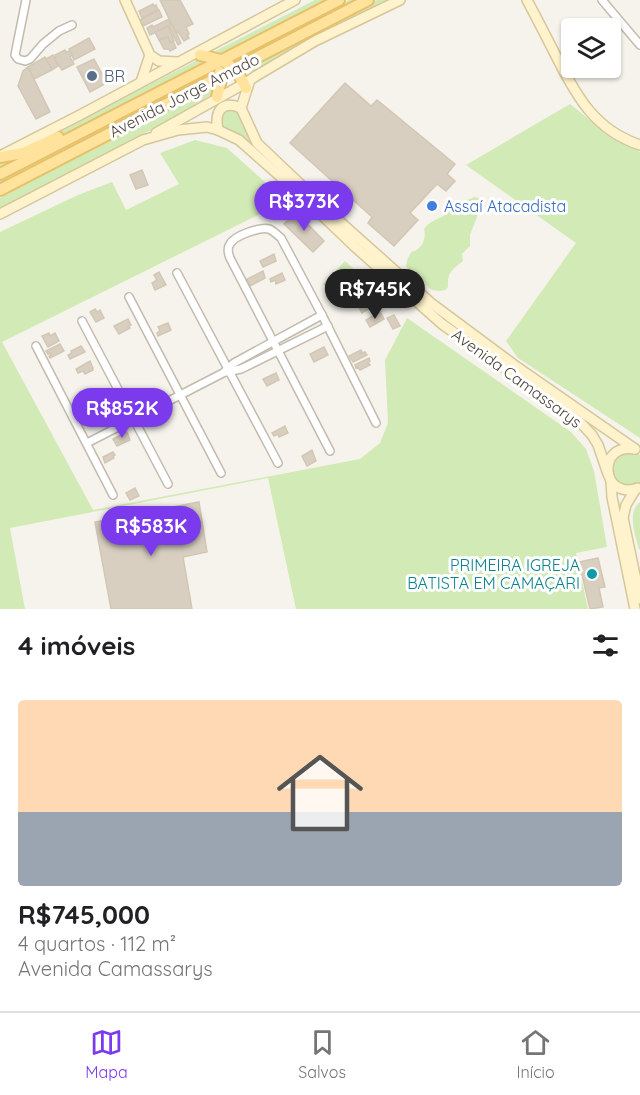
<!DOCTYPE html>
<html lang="pt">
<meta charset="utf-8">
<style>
:root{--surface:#fff;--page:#f6f6f6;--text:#202124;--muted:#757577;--line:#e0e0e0;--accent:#7c3aed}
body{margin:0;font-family:Quicksand,sans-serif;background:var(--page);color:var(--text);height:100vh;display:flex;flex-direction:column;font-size:22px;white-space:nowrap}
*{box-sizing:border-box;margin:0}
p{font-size:20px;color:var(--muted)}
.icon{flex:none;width:33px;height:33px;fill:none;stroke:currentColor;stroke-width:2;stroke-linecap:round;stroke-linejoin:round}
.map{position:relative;height:609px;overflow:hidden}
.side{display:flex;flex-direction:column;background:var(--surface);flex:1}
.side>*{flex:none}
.controls{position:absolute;left:561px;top:18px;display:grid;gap:12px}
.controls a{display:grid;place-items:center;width:60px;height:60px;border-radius:6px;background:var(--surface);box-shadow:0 2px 4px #0004;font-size:30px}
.price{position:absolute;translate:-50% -51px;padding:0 14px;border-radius:21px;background:var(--accent);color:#fff;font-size:20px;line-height:39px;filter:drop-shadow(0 2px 3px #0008)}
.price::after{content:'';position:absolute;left:50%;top:36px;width:18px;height:14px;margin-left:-9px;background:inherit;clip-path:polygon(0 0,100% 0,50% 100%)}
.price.selected{background:#222;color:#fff}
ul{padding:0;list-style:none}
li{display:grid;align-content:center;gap:12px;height:318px;padding:0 18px}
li+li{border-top:2px solid var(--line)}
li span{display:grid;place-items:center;height:186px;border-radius:6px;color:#555}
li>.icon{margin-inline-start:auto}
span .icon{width:108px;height:108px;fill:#fffc;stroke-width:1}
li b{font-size:26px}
h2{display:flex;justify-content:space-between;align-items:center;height:72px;padding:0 18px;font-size:26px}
.dock{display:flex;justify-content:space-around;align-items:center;height:84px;border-top:2px solid var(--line);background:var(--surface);font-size:16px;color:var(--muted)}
.dock a{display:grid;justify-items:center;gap:3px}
.dock .selected{color:var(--accent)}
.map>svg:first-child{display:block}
</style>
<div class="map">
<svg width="640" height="609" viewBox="0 0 640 609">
<rect width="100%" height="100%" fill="#f6f3ec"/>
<g fill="#d2eab5">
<path d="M315 0H332L0 171V161Z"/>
<path d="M349 0H362L247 58 245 54Z"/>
<path d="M377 0H390L362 12 252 73 248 66Z"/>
<path d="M214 69 218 73 0 184V179Z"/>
<path d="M217 83 216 90 211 95 170 120 0 208V198L54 166Z"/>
<path d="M570 104 611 137 640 152V438L518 358 506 341 576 243 466 165Z"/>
<path d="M227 108 239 112 251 140 248 142 224 128 220 124 222 112Z"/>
<path d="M195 140 227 148 284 199 264 212 2 342 93 510 360 459 380 443 388 423 385 360 407 318 571 432 586 449 594 471 607 547 576 553 588 609H296L268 478 10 528 25 609H0V232L78 195 112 182 126 210 179 184 160 153Z"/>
<path d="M475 197 479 198 481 202 478 214 470 235V246L462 254 463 261C452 270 447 272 448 287L445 290C431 293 428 288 421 277 414 276 409 271 406 266 407 262 407 259 409 256 414 248 411 254 418 249 424 244 426 237 424 229 432 219 436 221 445 215 449 212 452 207 456 204 459 203 472 198 475 197Z"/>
<path d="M345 261 358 273 337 296 323 284Z"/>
<path d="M637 453 640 455V484L627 488 612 480 611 463 618 454Z"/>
<path d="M640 502V549L639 550C636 536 626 513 640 502Z"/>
</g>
<g fill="#d8cfc1" stroke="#d3c7b4" stroke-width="1.5">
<path d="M160 0H180L193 24 186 27 189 34 187 35 189 38 184 41 178 32 176 33Z"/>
<path d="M153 4 154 6 156 5 158 10 142 18 139 11Z"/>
<path d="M159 10 162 17 143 26 140 20Z"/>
<path d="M169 19 171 25 150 35 147 28 152 25 153 27Z"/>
<path d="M172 24 181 43 178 45 169 26Z"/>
<path d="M168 26 174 41 170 43 168 37 159 40 155 32Z"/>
<path d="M168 37 170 43 173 41 176 48 170 51 169 49H164L159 40Z"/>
<path d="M89 38 95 49 74 60 69 49Z"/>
<path d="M65 50 66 52 70 51 72 55 70 57 74 64 62 70 54 58 56 57 55 55Z"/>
<path d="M53 55 58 66 52 70 46 59Z"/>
<path d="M45 57 52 70 34 79 28 67Z"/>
<path d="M94 59 107 83 90 92 77 67Z"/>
<path d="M28 67 50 112 36 119 18 86 23 71Z"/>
<path d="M345 83 371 106 377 100 455 164 447 174 455 181 446 191 437 184 410 213 418 220 394 246 368 223 372 217 290 143Z"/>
<path d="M142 170 148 185 136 189 130 175Z"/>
<path d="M296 212 324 241 313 252 284 224Z"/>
<path d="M274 254 276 261 263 267 260 261Z"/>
<path d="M263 271 265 278 250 286 247 279Z"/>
<path d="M159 272 166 285 155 290 152 283 157 280 154 275Z"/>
<path d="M282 273 285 280 276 284 275 280 271 282 270 279Z"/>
<path d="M360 291 370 308 362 313 352 295Z"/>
<path d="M95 309 97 312 100 310 104 318 96 322 90 312Z"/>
<path d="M380 312 384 319 370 327 366 320Z"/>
<path d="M394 315 400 326 393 329 387 318Z"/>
<path d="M128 319 131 325 128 326 130 328 119 334 114 326Z"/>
<path d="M168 323 171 330 158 336 157 333 160 331 158 327Z"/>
<path d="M49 333 50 336 55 333 59 341 48 347 42 336Z"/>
<path d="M60 344 64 351 50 358 49 356 51 355V353L48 354 46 351Z"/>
<path d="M81 346 85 352 70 359 68 355 72 353 71 351Z"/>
<path d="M324 347 328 355 314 362 310 354Z"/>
<path d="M361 350 362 352 359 354 365 352 367 355 353 362 349 356Z"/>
<path d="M369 358 370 361 368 362 370 365 360 370 358 367 356 368 355 365Z"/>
<path d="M90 361 93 368 92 369 93 370 85 374 83 371 78 373 76 369Z"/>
<path d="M276 373 279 380 267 386 263 379Z"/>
<path d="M285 426 288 433 279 437 278 434 274 436 272 433Z"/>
<path d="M127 432 130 440 117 446 113 439Z"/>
<path d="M312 450 316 461 307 466 302 456Z"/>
<path d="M113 452 115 455 113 456 114 458 105 463 103 457Z"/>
<path d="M135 488 139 496 130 500 126 493Z"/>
<path d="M199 502 207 552 183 557 192 609H111L95 522Z"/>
<path d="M598 558 605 587 599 588 603 607 590 609 579 562Z"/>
</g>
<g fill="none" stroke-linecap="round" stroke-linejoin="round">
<g stroke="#c2bbae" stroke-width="10">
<g id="street">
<path d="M26 0 15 55 18 59 25 61 30 59 43 44 59 31 72 25"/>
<path d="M602 0 640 45"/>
<path d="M177 273 278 463"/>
<path d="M129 297 221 473"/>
<path d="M82 321 168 484"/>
<path d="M36 346 113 495"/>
<path d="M226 372 241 369 328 326"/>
<path d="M87 443 223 373 234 363 322 315"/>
<path d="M330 451 230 258C228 253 227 248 230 244 235 235 260 227 269 229 274 231 277 235 281 238L322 315 376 423"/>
</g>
</g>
<g stroke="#d6c79b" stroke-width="12">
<g id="secondary">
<path d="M125 0 150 55 159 61 177 62"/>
<path d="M527 0C537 19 547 38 557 58 577 97 595 130 640 145"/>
<path d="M141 82 150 55"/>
<path d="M241 108 257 143 337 219 431 303 517 367 635 449"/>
<path d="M241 108 250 80 256 76 315 41 400 0"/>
<path d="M218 130C214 111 222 100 241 108"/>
<path d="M156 133 249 81"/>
<path d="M2 155 80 115 295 0"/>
<path d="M0 214 143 140 178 130 207 127 218 130 239 140 299 193 354 246 442 324 579 421 592 435 598 445 608 474"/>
<path d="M635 449C596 442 601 501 638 488"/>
<path d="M611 481 612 497 635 609"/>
<path d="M635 490 626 505 623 518 640 599"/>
</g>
</g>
<g stroke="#e6c16a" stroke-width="14">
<g id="primary">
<path d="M200 55C226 60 234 63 246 88"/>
<path d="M217 97 222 76 220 72"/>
<path d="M0 157 23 153 58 137"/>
<path d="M0 174 339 0"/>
<path d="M0 190 368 0"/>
</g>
</g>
<use href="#street" stroke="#fff" stroke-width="7"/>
<use href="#secondary" stroke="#fff3cd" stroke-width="9"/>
<use href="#primary" stroke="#ffe39c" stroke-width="10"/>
</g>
<circle fill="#5c6f8a" stroke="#fff" stroke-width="2" cx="92" cy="76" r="6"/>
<circle fill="#3f7fe0" stroke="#fff" stroke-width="2" cx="432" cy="206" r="6"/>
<circle fill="#0f9aa8" stroke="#fff" stroke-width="2" cx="592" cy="574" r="6"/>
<g text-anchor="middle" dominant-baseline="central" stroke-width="6" stroke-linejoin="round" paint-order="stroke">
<g font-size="16" fill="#4e5e75" stroke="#fff" text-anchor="start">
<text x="104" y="76">BR</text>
</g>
<g font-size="16" fill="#4b4439" stroke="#fff">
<text transform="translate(184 95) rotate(-27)">Avenida Jorge Amado</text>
<text transform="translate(517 378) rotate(36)">Avenida Camassarys</text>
</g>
<g font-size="16" fill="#366cbe" stroke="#fff" text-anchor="start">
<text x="444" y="206">Assaí Atacadista</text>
</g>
<g font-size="16" fill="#0d838f" stroke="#fff" text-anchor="end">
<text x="580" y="565">PRIMEIRA IGREJA<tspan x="580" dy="18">BATISTA EM CAMAÇARI</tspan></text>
</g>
</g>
</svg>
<div class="controls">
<a><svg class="icon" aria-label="layers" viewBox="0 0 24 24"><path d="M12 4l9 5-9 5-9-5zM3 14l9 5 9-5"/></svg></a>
</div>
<b class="price" style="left:304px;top:232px">R$373K</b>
<b class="price selected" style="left:375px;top:320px">R$745K</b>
<b class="price" style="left:122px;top:439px">R$852K</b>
<b class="price" style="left:151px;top:557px">R$583K</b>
</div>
<section class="side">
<h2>4 imóveis<svg class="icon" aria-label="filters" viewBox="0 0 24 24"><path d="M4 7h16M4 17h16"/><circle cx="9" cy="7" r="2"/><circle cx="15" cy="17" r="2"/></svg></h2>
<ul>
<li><span style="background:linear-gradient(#ffd9b3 60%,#9aa5b1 0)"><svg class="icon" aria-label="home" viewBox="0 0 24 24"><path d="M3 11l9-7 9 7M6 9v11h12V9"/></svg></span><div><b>R$745,000</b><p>4 quartos · 112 m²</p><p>Avenida Camassarys</p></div></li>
</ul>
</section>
<nav class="dock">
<a class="selected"><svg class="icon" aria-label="map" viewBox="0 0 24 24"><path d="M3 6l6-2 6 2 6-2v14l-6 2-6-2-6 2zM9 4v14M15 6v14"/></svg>Mapa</a>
<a><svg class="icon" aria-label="saved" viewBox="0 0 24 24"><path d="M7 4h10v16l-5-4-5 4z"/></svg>Salvos</a>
<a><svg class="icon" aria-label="home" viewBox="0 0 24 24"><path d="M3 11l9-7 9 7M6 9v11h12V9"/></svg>Início</a>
</nav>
